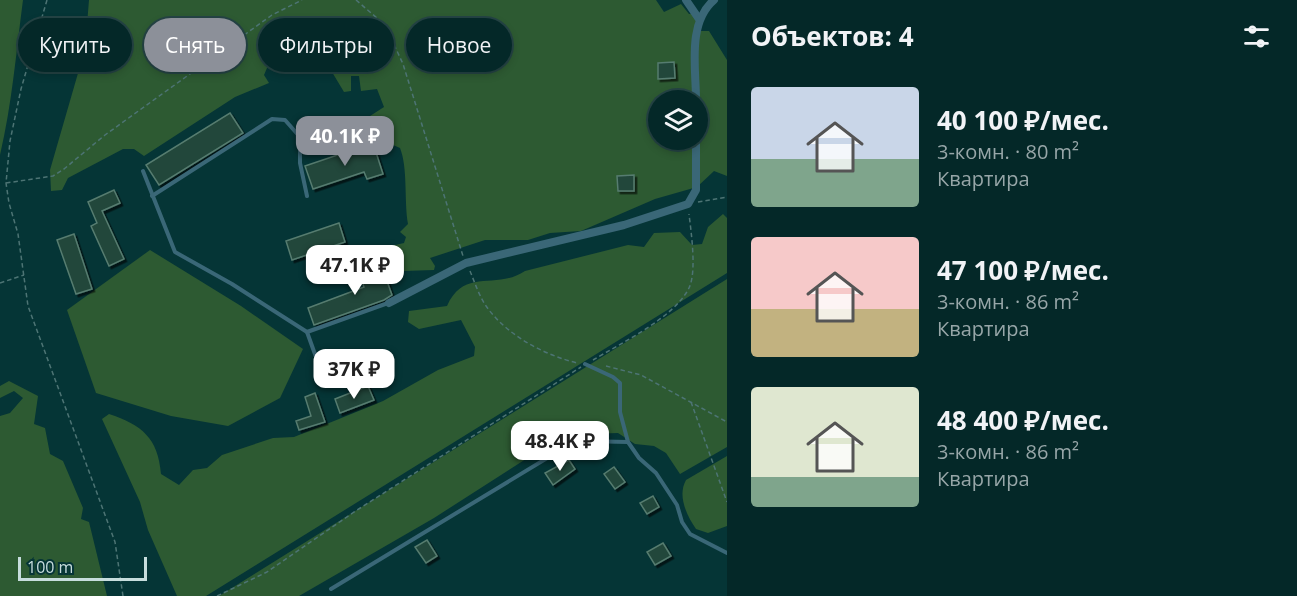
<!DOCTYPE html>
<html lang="ru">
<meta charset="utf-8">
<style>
:root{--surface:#042828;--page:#123434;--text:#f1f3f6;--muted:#97a6a8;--line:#254445;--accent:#8c9099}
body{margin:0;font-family:"Open Sans",sans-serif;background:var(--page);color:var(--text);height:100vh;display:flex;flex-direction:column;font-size:22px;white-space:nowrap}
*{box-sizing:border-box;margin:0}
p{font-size:20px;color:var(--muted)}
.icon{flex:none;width:33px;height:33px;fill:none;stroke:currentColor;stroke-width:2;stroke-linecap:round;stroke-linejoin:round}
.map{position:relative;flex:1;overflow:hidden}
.side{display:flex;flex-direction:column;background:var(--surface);width:570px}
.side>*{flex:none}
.top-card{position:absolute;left:18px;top:18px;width:570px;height:54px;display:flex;gap:12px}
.fabs{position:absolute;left:648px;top:90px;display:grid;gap:12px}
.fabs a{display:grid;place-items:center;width:60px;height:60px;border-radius:50%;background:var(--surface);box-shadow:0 3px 9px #0003,0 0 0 2px var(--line);font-size:30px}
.scale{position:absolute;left:18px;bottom:15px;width:129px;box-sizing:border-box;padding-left:6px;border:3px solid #c7dddd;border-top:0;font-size:16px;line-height:21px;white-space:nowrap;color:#c7dddd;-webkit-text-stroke:4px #053536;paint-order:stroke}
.price{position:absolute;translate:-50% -51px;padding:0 14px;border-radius:12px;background:#fff;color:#222;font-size:20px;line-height:39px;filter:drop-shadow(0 2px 3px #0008)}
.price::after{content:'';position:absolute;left:50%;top:36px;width:18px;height:14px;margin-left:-9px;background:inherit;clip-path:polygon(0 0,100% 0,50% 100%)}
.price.on{background:var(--accent);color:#fff}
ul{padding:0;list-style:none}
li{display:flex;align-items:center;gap:18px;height:150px;padding:0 24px}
li span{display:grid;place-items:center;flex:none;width:168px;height:120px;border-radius:6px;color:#555}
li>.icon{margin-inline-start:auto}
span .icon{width:72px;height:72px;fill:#fffc;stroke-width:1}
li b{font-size:26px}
h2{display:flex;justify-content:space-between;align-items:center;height:72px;padding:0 24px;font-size:26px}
.pill{padding:0 21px;border-radius:27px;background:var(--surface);box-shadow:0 3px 9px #0003,0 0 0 2px var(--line);font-size:21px;line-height:54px}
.pill.on{background:var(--accent);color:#fff}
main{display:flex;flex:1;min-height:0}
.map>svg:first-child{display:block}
</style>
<main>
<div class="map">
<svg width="727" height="596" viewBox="0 0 727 596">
<defs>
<filter id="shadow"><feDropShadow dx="2.5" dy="2.5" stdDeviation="0" flood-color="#0009"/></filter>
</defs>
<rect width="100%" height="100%" fill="#053536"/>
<g fill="#2d5a32" fill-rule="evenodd">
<path d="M0 0H23C16 53 12 104 0 155Z"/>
<path d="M89 0H656L664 12 681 4 689 14 701 13 696 31H709L727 60V176L714 171 697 187 655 199 581 231 550 233 528 240H485L430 258 435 266 434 270 403 271 385 268 378 255 382 248 404 243 406 237 400 232 408 224C404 201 408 168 400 148L370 135 325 148 319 147 314 140 356 125 384 107 377 89 361 91 359 76H351V91L344 92 332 72 356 54 355 45 342 42 328 52 321 53 314 45 307 43 302 47 306 54 303 67 279 64 267 68 264 75 269 83 235 97 144 156 134 149H123L68 178 62 190 51 191 50 170 85 49ZM658 100H698V140H658Z"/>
<path d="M723 214 727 218V273L206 596H177L148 530 140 502 102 419 109 414C142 425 158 438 161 474L179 485 193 470 207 468 222 455 273 438 294 437 334 421 383 401 438 370 474 356 475 347 461 320 419 329 408 322 409 311 447 306C465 267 495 291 525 271L628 245 644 247 654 233 680 232 692 245 702 244 708 227Z"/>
<path d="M150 250 241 306 303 349 280 398 228 426 171 416 96 393 67 310Z"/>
<path d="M727 279V447L680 474 666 453 654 446 635 444 618 433 588 434 549 446 529 457 434 518 299 596H219Z"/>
<path d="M9 381 38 396 34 424 45 428 50 454 63 461 83 508 81 519 89 522 107 596H0V416L10 413 23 398 14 391 0 398V386Z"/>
<path d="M727 456V526L708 533 696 529C687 516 677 496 686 480Z"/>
</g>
<g fill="#21473b" stroke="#567c6f" stroke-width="1.5" filter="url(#shadow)">
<path d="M674 62 675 78 658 79V63Z"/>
<path d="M230 113 243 133 159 185 146 165Z"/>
<path d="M373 143 383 174 367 179 364 172 313 189 305 166Z"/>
<path d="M634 175V191H618L617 176Z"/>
<path d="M114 190 120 203 102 211 124 259 109 266 91 226 97 223 88 202Z"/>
<path d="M339 223 345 242 292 260 286 241Z"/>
<path d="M74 234 92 289 76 294 57 240Z"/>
<path d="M380 262 392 295 384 300 314 325 308 308 364 287 358 270Z"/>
<path d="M368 386 374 400 340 413 335 399Z"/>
<path d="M315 393 325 422 299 430 296 421 311 416 305 397Z"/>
<path d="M569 460 575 469 553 485 545 473Z"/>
<path d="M614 467 625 482 615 489 604 474Z"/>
<path d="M653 496 659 507 647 514 640 503Z"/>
<path d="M427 540 437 556 426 563 415 547Z"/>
<path d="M663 543 671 556 655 565 647 552Z"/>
</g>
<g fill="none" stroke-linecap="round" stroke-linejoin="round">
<g stroke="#4d7474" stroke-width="1.5" stroke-dasharray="4.5 3" stroke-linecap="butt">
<path d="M47 0 21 89 10 141 6 183 9 203 18 234 28 306 115 542 123 596"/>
<path d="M356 0 385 25 403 64 463 256"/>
<path d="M6 183 53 176 64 169 105 135 272 15 302 0"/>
<path d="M698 202 727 197"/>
<path d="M470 271C475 283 480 299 489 310 510 337 545 355 577 363"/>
<path d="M0 283 24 275"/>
<path d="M593 360C621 343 674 318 689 288 697 272 691 231 689 214"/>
<path d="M606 366 641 375 727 422"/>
<path d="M691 402 727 502"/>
<path d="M217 596 267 572 354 512 581 367"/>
</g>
<g stroke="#3a6777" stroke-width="4">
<path d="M143 171 175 252 232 284 307 332 325 382 383 359"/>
<path d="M152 196 272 119 285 120 300 137V163L307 196"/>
<path d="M307 332 388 303"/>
<path d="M585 364 613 377 620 383V412L628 442 639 458 656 473 677 505 682 522 690 534 727 553"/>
<path d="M331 589 567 446 581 441 628 442"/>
</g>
<g stroke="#3a6777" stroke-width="8">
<path d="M686 0 699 19"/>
<path d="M696 100C696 68 687 23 714 0"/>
<path d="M389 303 466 263 624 225 688 204 696 190V140"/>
</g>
</g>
</svg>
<div class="fabs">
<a><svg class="icon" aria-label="layers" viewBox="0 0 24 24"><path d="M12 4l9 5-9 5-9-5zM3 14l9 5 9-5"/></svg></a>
</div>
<div class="scale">100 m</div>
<b class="price on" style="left:345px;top:167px">40.1K ₽</b>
<b class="price" style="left:355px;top:296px">47.1K ₽</b>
<b class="price" style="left:354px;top:400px">37K ₽</b>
<b class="price" style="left:560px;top:472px">48.4K ₽</b>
<div class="top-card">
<a class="pill">Купить</a>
<a class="pill on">Снять</a>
<a class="pill">Фильтры</a>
<a class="pill">Новое</a>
</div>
</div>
<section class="side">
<h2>Объектов: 4<svg class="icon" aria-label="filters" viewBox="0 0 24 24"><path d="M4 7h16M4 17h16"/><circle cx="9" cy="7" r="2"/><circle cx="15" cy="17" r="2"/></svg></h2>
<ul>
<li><span style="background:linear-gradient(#c9d6e8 60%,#7fa58c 0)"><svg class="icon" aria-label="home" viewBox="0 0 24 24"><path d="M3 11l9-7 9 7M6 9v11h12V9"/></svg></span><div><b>40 100 ₽/мес.</b><p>3-комн. · 80 m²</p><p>Квартира</p></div></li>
<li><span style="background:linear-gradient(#f6c9c9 60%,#c2b280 0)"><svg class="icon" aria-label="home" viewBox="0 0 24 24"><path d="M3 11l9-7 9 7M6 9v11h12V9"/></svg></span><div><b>47 100 ₽/мес.</b><p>3-комн. · 86 m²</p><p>Квартира</p></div></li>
<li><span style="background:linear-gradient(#dfe7d0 75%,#7fa58c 0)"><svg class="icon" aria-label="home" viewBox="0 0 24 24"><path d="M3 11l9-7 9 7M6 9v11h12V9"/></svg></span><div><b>48 400 ₽/мес.</b><p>3-комн. · 86 m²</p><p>Квартира</p></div></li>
</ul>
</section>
</main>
